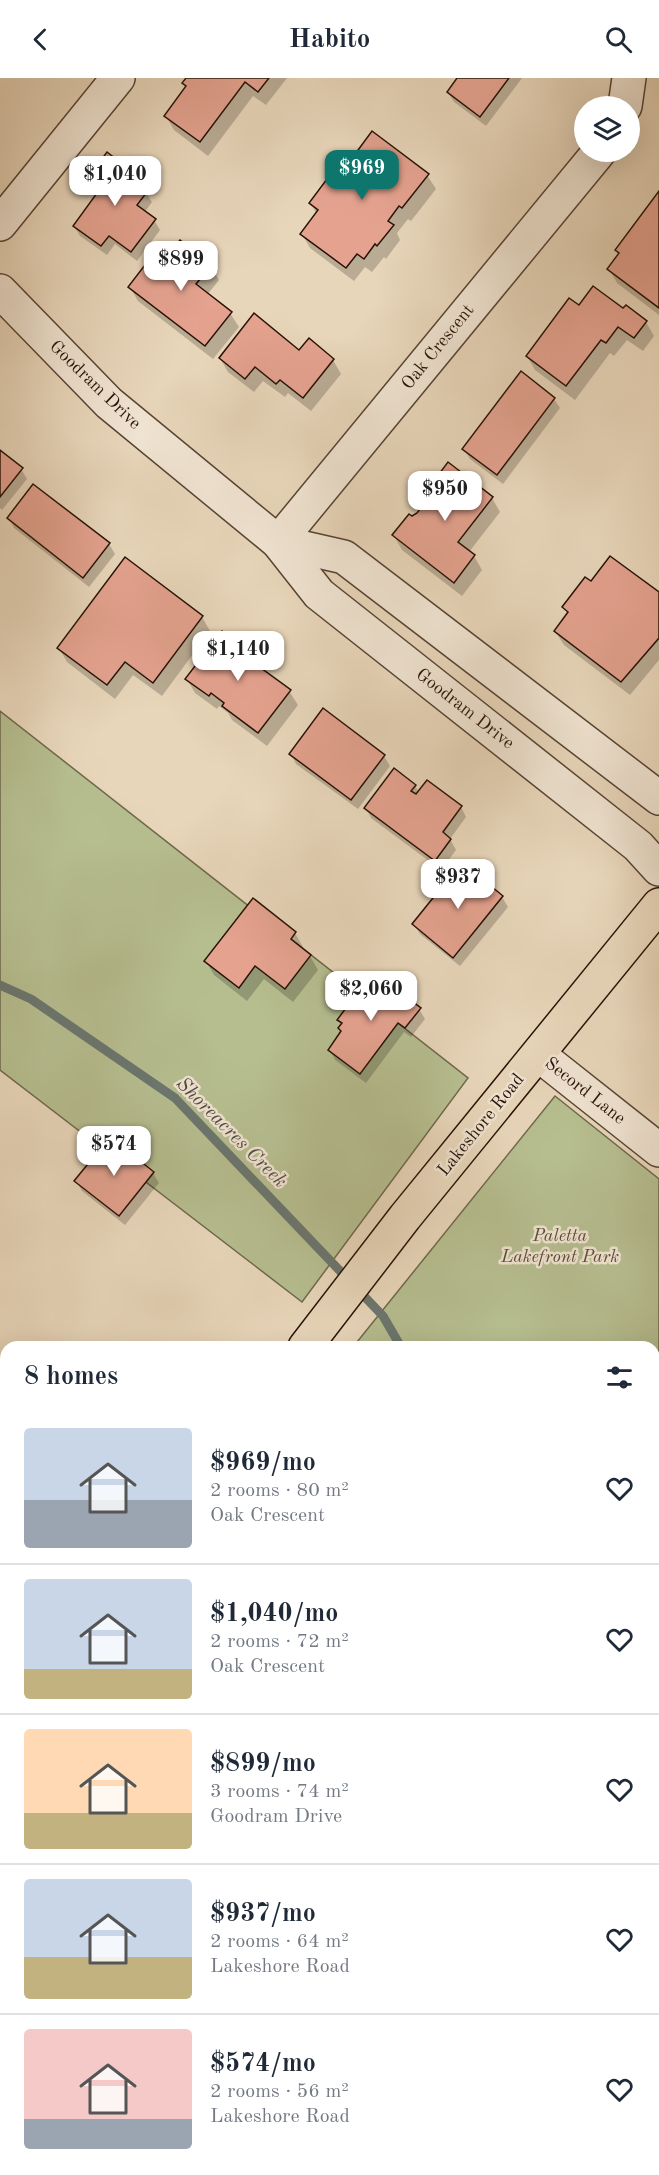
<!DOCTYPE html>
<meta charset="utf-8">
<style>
:root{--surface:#fff;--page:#f2f2f3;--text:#1f2937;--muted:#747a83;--line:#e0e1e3;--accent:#0f766e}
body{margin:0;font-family:"Old Standard TT",serif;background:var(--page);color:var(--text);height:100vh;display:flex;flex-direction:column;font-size:22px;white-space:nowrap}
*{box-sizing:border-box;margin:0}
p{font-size:20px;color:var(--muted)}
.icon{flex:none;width:33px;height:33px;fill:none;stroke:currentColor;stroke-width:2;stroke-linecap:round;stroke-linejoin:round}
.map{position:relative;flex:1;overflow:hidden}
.details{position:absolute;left:0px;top:1263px;width:660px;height:834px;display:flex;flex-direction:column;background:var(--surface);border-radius:18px 18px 0 0;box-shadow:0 6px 24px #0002}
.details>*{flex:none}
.tools{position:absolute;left:574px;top:18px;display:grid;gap:12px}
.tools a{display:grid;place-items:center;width:66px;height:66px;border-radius:50%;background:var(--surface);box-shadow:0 6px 24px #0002;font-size:30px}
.price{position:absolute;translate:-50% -51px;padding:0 14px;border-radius:12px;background:#fff;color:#222;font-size:20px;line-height:39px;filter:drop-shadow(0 2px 3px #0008)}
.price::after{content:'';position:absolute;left:50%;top:36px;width:18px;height:14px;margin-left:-9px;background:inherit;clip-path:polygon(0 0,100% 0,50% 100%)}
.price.selected{background:var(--accent);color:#fff}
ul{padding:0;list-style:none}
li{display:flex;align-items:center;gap:18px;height:150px;padding:0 24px}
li+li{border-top:2px solid var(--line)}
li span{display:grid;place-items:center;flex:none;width:168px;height:120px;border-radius:6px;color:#555}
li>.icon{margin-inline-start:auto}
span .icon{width:72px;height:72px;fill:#fffc;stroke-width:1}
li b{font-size:26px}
h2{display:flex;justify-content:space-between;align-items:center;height:72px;padding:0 24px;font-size:26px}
header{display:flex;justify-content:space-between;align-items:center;height:78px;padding:0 24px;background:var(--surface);font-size:27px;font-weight:700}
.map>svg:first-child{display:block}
</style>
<header><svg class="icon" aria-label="back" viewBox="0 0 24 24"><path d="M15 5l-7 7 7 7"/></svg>Habito<svg class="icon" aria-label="search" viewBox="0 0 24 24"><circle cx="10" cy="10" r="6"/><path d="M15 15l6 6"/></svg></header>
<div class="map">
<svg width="659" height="2097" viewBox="0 0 659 2097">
<rect width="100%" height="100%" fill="#e8d6ba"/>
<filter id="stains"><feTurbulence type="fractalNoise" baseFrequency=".00333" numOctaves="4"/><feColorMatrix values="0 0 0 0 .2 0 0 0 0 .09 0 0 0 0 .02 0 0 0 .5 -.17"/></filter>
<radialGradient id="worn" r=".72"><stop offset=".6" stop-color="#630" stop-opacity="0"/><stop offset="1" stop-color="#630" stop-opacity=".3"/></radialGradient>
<g fill="#b6be90" stroke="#6e684c" stroke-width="1.5">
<path d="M0 633 468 1000 302 1224 0 992Z"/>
<path d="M555 1018 659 1101V2097H0V1709L6 1702V2091H654V1269H353Z"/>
</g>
<g fill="#0003">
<path d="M188 0H287L266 27 253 18 208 78 174 52 166 38 187 10 184 5Z"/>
<path d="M459 0H522L486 48 454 24 448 14Z"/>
<path d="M133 96 139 105 137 107 146 115 152 124 144 135 154 142 160 152 137 183 115 166 107 177 80 158 74 148 99 114 94 111 89 101Z"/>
<path d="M427 97 436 111 411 143 408 141 397 155 400 162 386 181 384 179 372 194 365 189 354 203 310 170 302 156 317 137 311 125 345 98Z"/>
<path d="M659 115V237L617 205 609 191 620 177 617 172Z"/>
<path d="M165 183 211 188 219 202 207 217 230 235 239 249 213 281 138 223 130 209Z"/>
<path d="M579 229 623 232 646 244 654 258 643 273 627 262 614 278 610 275 575 322 535 292 527 278Z"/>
<path d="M220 280 333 282 341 296 311 333 288 315 285 319 263 303 254 314 228 294Z"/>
<path d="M554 321 560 330 503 406 470 381 464 371Z"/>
<path d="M0 374 21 391 27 401 2 432 0 430Z"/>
<path d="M34 408 109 466 115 476 89 509 14 450 9 440Z"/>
<path d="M429 412 492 420 500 434 469 474 474 478 482 492 462 518 402 472 394 458 418 436 432 417Z"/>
<path d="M125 481 202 539 210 553 162 618 133 597 115 621 67 584 59 570Z"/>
<path d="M591 505 659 516V582L630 617 564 567 555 553 568 536 564 530Z"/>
<path d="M259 583 267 596 289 613 298 627 267 668 232 642 228 635 219 628 217 631 195 615 187 601Z"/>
<path d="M323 632 384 678 390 688 358 731 296 686 291 676Z"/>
<path d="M415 708 419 714 461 729 466 739 450 761 456 772 441 792 371 740 366 730Z"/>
<path d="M462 787 502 819 508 829 460 888 420 856 414 846Z"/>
<path d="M295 855 303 869 302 871 310 878 318 892 293 924 264 901 247 923 214 897 206 883Z"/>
<path d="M419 931 425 941 411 959 404 954 366 1005 335 982 330 972 342 955 340 951 342 948 338 942Z"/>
<path d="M110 1061 153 1095 159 1105 125 1147 82 1113 76 1103Z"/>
<path d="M6 1361V1479L0 1474V1368Z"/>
<path d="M420 2091H525L530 2097H427Z"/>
</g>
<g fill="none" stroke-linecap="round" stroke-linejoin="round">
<g stroke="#6b766f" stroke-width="9">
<path d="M0 907 31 921 175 1020 383 1238 401 1269"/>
<path d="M654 1517 659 1522"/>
</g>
</g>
<g fill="#e4a28f" stroke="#271207" stroke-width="1.5">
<path d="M186 0H269L258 14 245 4 200 64 164 38 186 8 182 5Z"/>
<path d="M457 0H509L480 39 447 14Z"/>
<path d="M372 53 429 96 402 130 399 128 388 143 394 147 377 168 375 166 364 181 357 176 346 190 300 156 318 132 309 125 336 89 345 96 353 86 350 83Z"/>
<path d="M107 74 134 95 129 100 147 114 137 127 156 141 131 174 109 158 101 168 73 148 100 111 87 101Z"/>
<path d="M659 113V230L607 191 619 175 615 172Z"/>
<path d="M180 162 212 187 196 206 232 234 205 268 128 209 155 174 165 181Z"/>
<path d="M593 208 623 230 626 227 647 243 634 260 618 249 606 265 601 262 566 308 526 278 569 220 579 227Z"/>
<path d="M254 235 299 272 309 260 334 281 303 320 280 302 276 306 255 289 245 301 219 280Z"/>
<path d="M521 293 555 320 497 397 462 371Z"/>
<path d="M0 372 23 390 0 419Z"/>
<path d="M448 384 493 419 458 464 475 477 454 505 392 457 409 436 412 438 417 435 432 415 427 412Z"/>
<path d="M33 406 110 465 83 500 7 440Z"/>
<path d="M610 478 659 514V560L621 604 554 553 568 534 562 529 585 499 591 503Z"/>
<path d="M125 479 203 538 153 605 125 584 107 607 57 570Z"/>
<path d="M222 553 261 582 257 587 291 612 258 655 222 628 224 625 211 615 209 618 185 601Z"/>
<path d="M323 630 385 677 351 722 289 676Z"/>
<path d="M394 690 416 707 411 713 416 716 427 702 462 728 443 754 451 761 435 783 364 730Z"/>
<path d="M462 784 503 818 453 880 412 846Z"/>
<path d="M253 820 296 854 291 861 311 877 285 911 255 888 239 910 204 883Z"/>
<path d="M373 894 421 930 405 950 398 945 360 996 328 972 341 953 338 950 342 945 337 942Z"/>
<path d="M110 1059 154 1094 119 1138 74 1103Z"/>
<path d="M5 1359 6 1454 0 1462V1366Z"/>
<path d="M426 2091H527L529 2094 526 2097H432Z"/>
</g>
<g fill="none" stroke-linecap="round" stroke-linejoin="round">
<g stroke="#574334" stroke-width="36">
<g id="minor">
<path d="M625 28 629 0"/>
<path d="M0 146 118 0"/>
<path d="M0 213 109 325 278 464 319 516 638 768 659 791"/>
<path d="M278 464 599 74"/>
<path d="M278 464 344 479 659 720"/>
<path d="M539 977 659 1072"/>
</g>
</g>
<g stroke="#271207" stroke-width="36">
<g id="primary">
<path d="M305 1269 405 1139 659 827"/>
<path d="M0 1654 6 1647"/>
</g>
</g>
<use href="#minor" stroke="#f0e4d2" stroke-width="33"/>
<use href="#primary" stroke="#e8d6ba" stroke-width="33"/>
</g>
<g text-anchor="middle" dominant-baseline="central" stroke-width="5" stroke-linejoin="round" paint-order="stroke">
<g font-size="18" fill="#271207" stroke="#f0e4d2">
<text transform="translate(438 269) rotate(-51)">Oak Crescent</text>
<text transform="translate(95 307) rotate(44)">Goodram Drive</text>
<text transform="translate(465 631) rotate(38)">Goodram Drive</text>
<text transform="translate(585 1013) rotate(38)">Secord Lane</text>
<text transform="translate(481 1047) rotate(-51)">Lakeshore Road</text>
</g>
<g font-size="18" font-style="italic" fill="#594e37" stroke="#f0e4d2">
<text x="560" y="1158">Paletta<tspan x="560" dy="21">Lakefront Park</tspan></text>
</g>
<g font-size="20" font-style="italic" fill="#4f4c44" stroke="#f0e4d2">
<text transform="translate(231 1055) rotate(45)">Shoreacres Creek</text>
</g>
</g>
<rect width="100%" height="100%" filter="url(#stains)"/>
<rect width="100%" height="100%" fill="url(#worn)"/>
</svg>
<div class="tools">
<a><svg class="icon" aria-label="layers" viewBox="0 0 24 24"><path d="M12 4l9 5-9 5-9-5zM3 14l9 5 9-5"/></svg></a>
</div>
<b class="price selected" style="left:362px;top:123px">$969</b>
<b class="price" style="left:115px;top:129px">$1,040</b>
<b class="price" style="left:181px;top:214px">$899</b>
<b class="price" style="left:445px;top:444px">$950</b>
<b class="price" style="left:238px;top:604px">$1,140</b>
<b class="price" style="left:458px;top:832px">$937</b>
<b class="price" style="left:371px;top:944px">$2,060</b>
<b class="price" style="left:114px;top:1099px">$574</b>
<section class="details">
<h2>8 homes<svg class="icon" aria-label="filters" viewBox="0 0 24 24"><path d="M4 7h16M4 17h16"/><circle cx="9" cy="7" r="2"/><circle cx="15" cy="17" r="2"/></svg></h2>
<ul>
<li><span style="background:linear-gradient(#c9d6e8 60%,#9aa5b1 0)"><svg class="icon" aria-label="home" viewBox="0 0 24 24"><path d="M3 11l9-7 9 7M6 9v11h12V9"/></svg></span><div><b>$969/mo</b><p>2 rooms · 80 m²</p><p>Oak Crescent</p></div><svg class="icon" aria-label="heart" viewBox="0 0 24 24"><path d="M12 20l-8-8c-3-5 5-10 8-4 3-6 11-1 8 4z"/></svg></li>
<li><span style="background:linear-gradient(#c9d6e8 75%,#c2b280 0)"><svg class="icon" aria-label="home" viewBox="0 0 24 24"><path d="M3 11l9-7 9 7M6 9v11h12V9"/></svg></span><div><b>$1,040/mo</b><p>2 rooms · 72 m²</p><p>Oak Crescent</p></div><svg class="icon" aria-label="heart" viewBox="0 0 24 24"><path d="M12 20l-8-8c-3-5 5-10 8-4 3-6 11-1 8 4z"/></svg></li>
<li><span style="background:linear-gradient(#ffd9b3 70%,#c2b280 0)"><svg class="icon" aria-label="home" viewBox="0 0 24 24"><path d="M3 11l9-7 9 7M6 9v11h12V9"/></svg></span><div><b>$899/mo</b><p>3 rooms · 74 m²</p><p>Goodram Drive</p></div><svg class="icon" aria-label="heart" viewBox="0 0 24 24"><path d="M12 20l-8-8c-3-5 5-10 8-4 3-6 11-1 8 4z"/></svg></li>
<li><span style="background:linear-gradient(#c9d6e8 65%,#c2b280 0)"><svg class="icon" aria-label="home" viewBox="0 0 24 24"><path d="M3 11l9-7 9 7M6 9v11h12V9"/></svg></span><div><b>$937/mo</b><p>2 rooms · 64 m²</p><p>Lakeshore Road</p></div><svg class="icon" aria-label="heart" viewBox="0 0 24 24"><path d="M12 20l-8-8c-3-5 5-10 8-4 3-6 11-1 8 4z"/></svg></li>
<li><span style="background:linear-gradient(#f6c9c9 75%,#9aa5b1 0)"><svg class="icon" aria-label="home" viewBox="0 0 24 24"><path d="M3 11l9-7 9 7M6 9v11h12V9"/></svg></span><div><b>$574/mo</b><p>2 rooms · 56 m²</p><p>Lakeshore Road</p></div><svg class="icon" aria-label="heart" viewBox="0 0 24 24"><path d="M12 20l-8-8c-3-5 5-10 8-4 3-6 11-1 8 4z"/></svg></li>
</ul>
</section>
</div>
